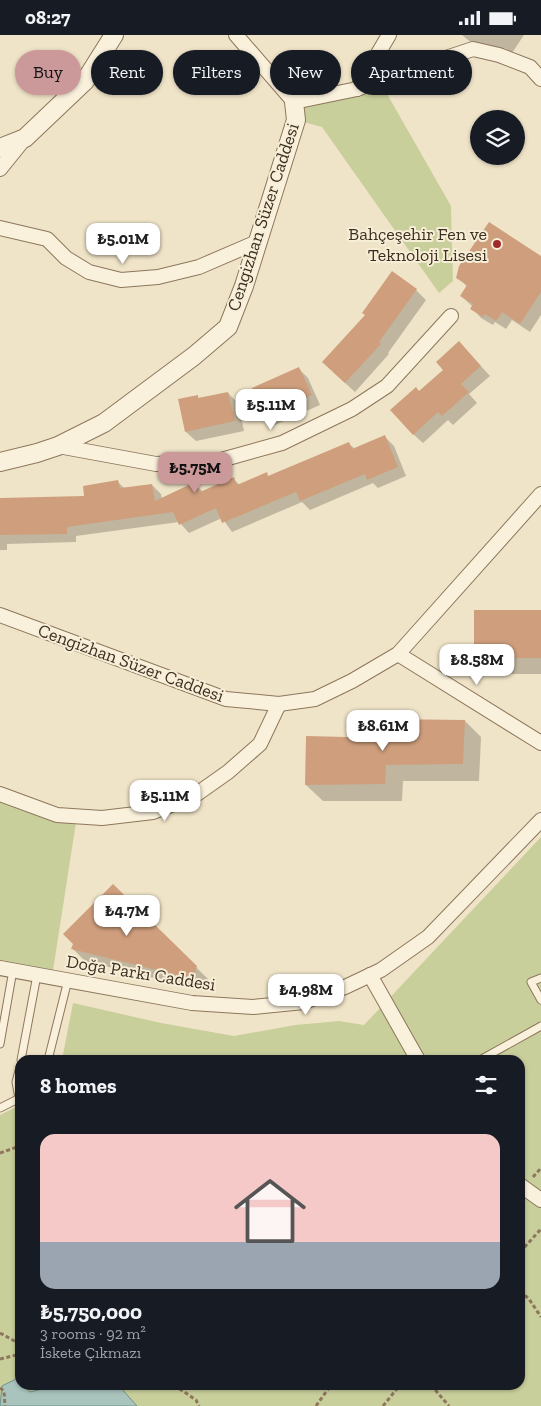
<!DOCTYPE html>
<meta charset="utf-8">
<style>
:root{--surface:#171b24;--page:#242831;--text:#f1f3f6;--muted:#9ea1a6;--line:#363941;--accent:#cc999b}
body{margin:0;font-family:"Zilla Slab",serif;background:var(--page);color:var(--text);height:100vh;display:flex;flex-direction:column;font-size:19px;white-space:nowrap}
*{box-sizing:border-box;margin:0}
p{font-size:16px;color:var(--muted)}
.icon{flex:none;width:28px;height:28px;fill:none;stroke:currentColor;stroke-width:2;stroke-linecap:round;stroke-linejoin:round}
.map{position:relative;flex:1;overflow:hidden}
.panel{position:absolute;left:15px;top:1020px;width:510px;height:335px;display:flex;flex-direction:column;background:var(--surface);border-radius:15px;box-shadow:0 1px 4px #0004}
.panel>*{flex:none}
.hud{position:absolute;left:15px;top:15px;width:511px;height:45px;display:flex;gap:10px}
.buttons{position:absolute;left:470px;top:75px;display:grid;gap:10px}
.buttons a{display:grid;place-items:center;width:55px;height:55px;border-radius:50%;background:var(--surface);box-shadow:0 1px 4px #0004;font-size:25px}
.price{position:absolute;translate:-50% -42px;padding:0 11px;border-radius:10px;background:#fff;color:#222;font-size:16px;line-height:32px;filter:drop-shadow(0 1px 2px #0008)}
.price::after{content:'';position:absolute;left:50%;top:30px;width:15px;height:11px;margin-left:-8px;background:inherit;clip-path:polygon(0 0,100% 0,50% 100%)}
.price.on{background:var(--accent);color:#111}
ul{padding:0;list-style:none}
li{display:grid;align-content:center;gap:10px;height:265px;padding:0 25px}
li+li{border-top:1px solid var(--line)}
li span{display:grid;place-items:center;height:155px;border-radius:15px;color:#555}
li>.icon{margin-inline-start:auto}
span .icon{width:90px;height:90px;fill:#fffc;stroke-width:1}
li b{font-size:21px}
h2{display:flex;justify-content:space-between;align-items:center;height:60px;padding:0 25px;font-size:21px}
.chip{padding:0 18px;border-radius:22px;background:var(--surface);box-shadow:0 1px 4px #0004;font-size:18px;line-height:45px}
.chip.on{background:var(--accent);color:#111}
.status{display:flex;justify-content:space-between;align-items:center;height:35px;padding:0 25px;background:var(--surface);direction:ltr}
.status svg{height:14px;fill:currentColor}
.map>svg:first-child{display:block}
</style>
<div class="status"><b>08:27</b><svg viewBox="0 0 49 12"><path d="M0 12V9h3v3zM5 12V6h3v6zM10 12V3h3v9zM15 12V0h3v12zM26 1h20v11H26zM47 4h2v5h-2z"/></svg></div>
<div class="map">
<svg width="541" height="1371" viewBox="0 0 541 1371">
<rect width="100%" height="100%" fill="#f0e4c8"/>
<g fill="#c9cf9b">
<path d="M379 45 451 171 453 246 439 258 322 92 296 85 294 67Z"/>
<path d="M0 759 77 781 52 942 0 933Z"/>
<path d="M541 802V1371H0V1080L20 1070V1350H520V1025H62L73 968 161 988 234 1001 295 990 339 986 364 990Z"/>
</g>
<path fill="#a9c4bc" stroke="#6f938a" d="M16 1344 20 1347V1350H23L30 1357 42 1354 43 1350H113L120 1352 137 1371H0L2 1351Z"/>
<g fill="#0003">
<path d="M462 0H524L512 18 505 13 500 21 485 19Z"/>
<path d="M541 223V280L530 297 512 285 506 294 495 287 493 290 481 283 472 273 473 272 461 261 467 252 458 242Z"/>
<path d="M392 238 416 255 426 265 388 318 389 319 355 357 333 337Z"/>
<path d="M468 317 490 341 469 359 477 368 453 390 448 385 423 408 413 399 420 357Z"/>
<path d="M299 334 308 343 320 370 275 390 265 380 253 354Z"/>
<path d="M228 358 238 368 244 396 196 406 186 397 197 361 200 364Z"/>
<path d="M385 402 394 411 406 441 378 453 373 448 310 475 302 467 232 497 222 483 189 498 179 487 76 501V507L7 509V515H0V474L86 462 118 447 125 454 152 450 161 459 162 464 195 449 203 457 233 444 240 450 266 439 269 442 348 408 355 414Z"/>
<path d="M541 576V639H491L475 622Z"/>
<path d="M465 686 481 702 479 746H403L402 766H323L306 750 389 704Z"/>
<path d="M113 850 208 944 206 956 85 926 73 914Z"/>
</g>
<g fill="#cf9f7d">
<path d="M489 187 541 221V257L520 289 502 277 496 286 485 279 483 282 470 274 473 269 460 261 467 250 456 243 459 231Z"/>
<path d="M392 236 417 254 379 307 381 309 345 348 322 327 365 280 362 278Z"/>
<path d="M459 306 481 331 461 349 469 357 442 381 438 377 413 400 390 375 416 352 419 356 443 335 436 327Z"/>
<path d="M299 332 312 360 264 381 252 353Z"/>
<path d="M228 357 235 386 185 397 178 364 198 360V363Z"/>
<path d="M385 400 398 432 367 445 365 439 300 466 296 457 222 488 216 473 179 490 173 477 67 492V499L0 500V463L84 461 83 451 118 445 120 453 152 449 155 466 195 447 200 457 234 442 237 450 267 437 268 441 349 407 352 414Z"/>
<rect x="474" y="575" width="67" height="48"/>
<path d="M388 684 465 685 463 729 386 730 385 749 305 750 306 701 388 703Z"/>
<path d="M113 849 197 931 193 944 71 914 73 909 63 899Z"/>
</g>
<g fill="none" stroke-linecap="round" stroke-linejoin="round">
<g stroke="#8d765c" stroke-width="9">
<g id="service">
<path d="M541 943 531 947 541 965"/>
<path d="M0 1009 13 935"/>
<path d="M21 1025 37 940"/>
<path d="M48 1025 68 945"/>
<path d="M480 1025 541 991"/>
<path d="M19 1063 16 1047 20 1032"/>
<path d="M0 1073 20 1063"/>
</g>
</g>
<g stroke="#8d765c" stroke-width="16">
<g id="minor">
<path d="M236 0 294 67 357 54 379 45 473 14 499 20 530 32 541 44"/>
<path d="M357 54 389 0"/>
<path d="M0 134 25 103"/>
<path d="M0 193 47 204 66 223 89 237 121 245 158 242 199 232 257 207"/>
<path d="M58 411 156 429 221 425 282 408 352 374 387 351 451 281"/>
<path d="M0 580 226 664 279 669 315 664 352 646 398 619 541 459"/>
<path d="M398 619 541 708"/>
<path d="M0 759 57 780 102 783 153 777 194 761 228 737 260 709 279 669"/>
<path d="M0 933 192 968 253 972 304 967 345 952 381 935 428 902 541 785"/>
<path d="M370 940 418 1025"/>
<path d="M520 1150 541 1165"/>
</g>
</g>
<g stroke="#8d765c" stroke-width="20">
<g id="tertiary">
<path d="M0 113 25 103 85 46 114 0"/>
<path d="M0 427 37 418 58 411 104 388 194 321 228 292 244 251 296 85 294 67"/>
</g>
</g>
<g stroke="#8d765c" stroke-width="3" stroke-dasharray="4 2.5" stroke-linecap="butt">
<path d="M0 1118 20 1111"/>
<path d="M533 1142 541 1133"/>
<path d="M520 1217 541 1194"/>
<path d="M520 1256 529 1264 541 1282"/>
<path d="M0 1298 20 1309"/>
<path d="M0 1324 20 1319"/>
<path d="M43 1350H46"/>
<path d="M174 1350 196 1365 199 1371"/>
<path d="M431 1350 449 1371"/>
<path d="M0 1353 4 1356 5 1371"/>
<path d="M316 1371 331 1350"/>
<path d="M383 1371 400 1350"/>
</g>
<use href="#service" stroke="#faf1dc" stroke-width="7"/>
<use href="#minor" stroke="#faf1dc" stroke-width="14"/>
<use href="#tertiary" stroke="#faf1dc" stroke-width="18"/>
</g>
<circle fill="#9e2a2b" stroke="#f7eed8" stroke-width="2" cx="497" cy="209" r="5"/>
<g text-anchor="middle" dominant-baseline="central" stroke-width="4" stroke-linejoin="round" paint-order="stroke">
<g font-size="18" fill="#3d2e20" stroke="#f7eed8">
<text transform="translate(263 182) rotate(-72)">Cengizhan Süzer Caddesi</text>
<text transform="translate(131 628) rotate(20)">Cengizhan Süzer Caddesi</text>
<text transform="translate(141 938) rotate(9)">Doğa Parkı Caddesi</text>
</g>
<g font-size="18" fill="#3d2e20" stroke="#f7eed8" text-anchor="end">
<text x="487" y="199">Bahçeşehir Fen ve<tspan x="487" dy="21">Teknoloji Lisesi</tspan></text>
</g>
</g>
</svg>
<div class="buttons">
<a><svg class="icon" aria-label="layers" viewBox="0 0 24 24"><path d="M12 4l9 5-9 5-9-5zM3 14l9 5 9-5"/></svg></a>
</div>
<b class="price" style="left:123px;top:230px">₺5.01M</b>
<b class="price" style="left:271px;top:396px">₺5.11M</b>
<b class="price on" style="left:195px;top:459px">₺5.75M</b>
<b class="price" style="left:477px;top:651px">₺8.58M</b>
<b class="price" style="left:383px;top:717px">₺8.61M</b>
<b class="price" style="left:165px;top:787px">₺5.11M</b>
<b class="price" style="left:127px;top:902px">₺4.7M</b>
<b class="price" style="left:306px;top:981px">₺4.98M</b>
<div class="hud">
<a class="chip on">Buy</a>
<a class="chip">Rent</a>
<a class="chip">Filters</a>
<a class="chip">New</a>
<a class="chip">Apartment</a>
</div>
<section class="panel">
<h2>8 homes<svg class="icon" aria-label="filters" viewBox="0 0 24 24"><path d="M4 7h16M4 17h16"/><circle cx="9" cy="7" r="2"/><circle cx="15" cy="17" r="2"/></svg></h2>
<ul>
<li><span style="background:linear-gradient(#f6c9c9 70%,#9aa5b1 0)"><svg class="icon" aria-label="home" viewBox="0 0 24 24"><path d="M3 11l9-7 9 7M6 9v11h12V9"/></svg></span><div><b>₺5,750,000</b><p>3 rooms · 92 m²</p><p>İskete Çıkmazı</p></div></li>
</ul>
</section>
</div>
